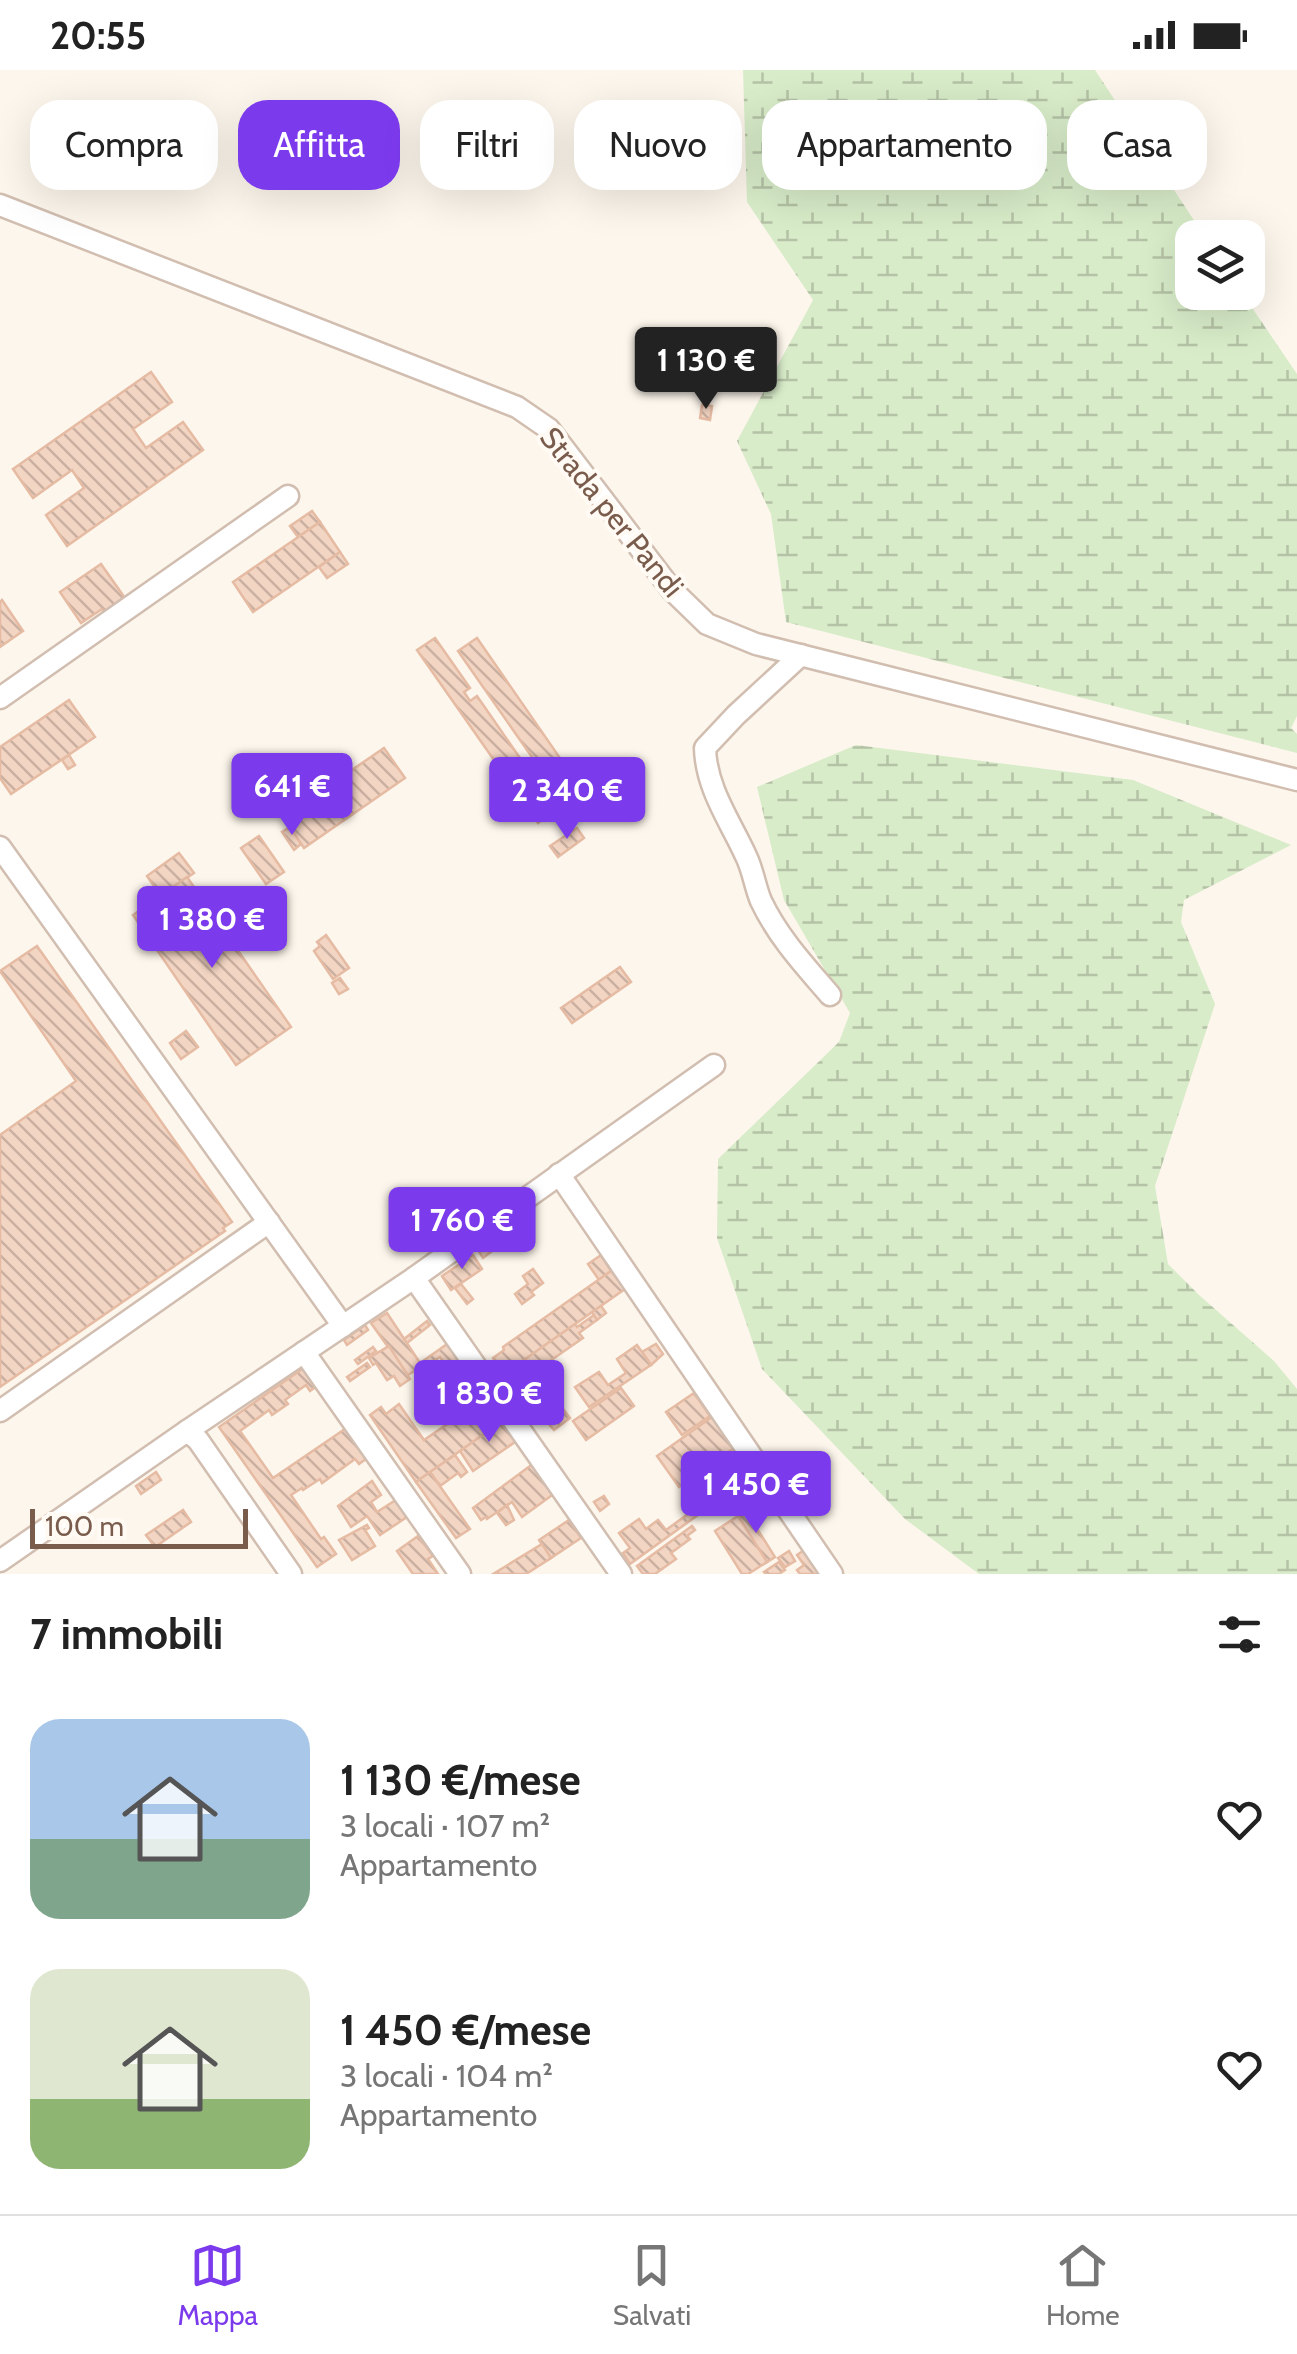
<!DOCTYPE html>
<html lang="it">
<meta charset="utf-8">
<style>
:root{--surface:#fff;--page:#f6f6f6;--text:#222;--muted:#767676;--line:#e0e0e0;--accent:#7c3aed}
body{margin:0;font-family:Cabin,sans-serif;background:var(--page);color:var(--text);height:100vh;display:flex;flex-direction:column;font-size:38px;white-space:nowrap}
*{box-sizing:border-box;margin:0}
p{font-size:32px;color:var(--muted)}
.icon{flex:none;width:55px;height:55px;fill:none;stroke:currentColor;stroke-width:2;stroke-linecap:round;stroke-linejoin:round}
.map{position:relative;height:1504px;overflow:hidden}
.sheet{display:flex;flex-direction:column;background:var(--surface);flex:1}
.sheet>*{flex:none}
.banner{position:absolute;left:30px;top:30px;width:1238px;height:90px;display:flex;gap:20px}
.fabs{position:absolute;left:1175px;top:150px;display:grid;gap:20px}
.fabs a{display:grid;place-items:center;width:90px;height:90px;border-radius:20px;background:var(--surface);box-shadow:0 10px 40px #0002;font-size:50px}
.scale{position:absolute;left:30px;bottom:25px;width:218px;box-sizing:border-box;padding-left:10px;border:5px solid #7a5c4d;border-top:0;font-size:28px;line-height:35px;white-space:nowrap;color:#7a5c4d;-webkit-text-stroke:8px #fffaf3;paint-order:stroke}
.price{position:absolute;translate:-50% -85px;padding:0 22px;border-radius:10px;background:var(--accent);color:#fff;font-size:32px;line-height:65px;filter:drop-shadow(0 2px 5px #0008)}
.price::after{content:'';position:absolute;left:50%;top:60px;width:30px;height:22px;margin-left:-15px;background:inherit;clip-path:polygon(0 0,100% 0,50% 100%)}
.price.active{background:#222;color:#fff}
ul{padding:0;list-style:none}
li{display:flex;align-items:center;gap:30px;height:250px;padding:0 30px}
li span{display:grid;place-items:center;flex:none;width:280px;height:200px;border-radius:30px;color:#555}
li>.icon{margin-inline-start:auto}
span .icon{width:120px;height:120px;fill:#fffc;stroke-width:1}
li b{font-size:42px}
h2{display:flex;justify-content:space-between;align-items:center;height:120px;padding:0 30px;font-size:42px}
.pill{padding:0 35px;border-radius:30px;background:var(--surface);box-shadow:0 10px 40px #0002;font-size:35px;line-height:90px}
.pill.active{background:var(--accent);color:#fff}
.status{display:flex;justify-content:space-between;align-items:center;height:70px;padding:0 50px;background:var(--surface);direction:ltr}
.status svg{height:28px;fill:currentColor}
.dock{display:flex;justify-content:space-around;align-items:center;height:140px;border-top:2px solid var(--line);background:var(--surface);font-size:28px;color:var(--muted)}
.dock a{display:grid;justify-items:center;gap:5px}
.dock .active{color:var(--accent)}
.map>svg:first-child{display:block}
</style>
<div class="status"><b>20:55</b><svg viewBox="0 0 49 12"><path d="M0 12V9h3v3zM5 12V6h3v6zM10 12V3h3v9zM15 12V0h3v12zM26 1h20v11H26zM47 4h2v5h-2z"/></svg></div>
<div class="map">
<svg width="1297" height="1504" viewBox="0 0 1297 1504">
<defs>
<pattern id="wetland-marsh" width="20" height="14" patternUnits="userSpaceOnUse" patternTransform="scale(2.5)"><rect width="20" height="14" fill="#d8ecc9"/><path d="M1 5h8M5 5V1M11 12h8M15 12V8" fill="none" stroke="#b4c2a5"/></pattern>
<pattern id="building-back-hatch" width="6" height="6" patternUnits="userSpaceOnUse" patternTransform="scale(2.5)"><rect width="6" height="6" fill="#f3d5c3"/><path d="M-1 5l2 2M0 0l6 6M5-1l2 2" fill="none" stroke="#cab0a1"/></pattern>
</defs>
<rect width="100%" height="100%" fill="#fdf6ec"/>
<g fill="url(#wetland-marsh)">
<path d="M743 0H1095L1205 167 1192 168V222L1242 223 1297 304V646L1291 658 1297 664V683L786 552 771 444 737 371 813 230 747 132Z"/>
<path d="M856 675 1133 710 1291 775 1184 830 1181 852 1215 934 1155 1116 1168 1194 1199 1225 1274 1291 1297 1319V1504H979L905 1449 762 1299 717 1168 718 1089 839 972 850 943 784 830 757 717Z"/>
</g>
<g fill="url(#building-back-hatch)" stroke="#e6bba3" stroke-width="2.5">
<path d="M151 302 172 332 133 359 146 378 183 352 203 380 67 476 46 445 84 418 72 400 33 428 13 399Z"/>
<path d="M702 335 712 336 710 350 700 348Z"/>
<path d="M312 441 320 452 298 467 290 456Z"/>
<path d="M320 452 340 482 253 542 233 512Z"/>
<path d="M340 482 348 494 327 508 319 497Z"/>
<path d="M101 494 127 531 106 545 102 539 81 553 60 522Z"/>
<path d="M2 530 23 561 0 577V532Z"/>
<path d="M435 568 470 618 464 622 470 631 477 626 556 740 538 753 417 580Z"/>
<path d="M477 568 582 720 564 733 458 581Z"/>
<path d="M69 630 95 667 11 724 0 708V677Z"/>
<path d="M384 678 405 708 304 778 283 747Z"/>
<path d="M69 685 75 695 68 699 62 690Z"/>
<path d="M331 700 337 710 330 715 324 705Z"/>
<path d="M290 757 301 774 294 780 282 762Z"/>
<path d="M577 758 584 768 558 787 550 776Z"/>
<path d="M259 766 284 802 266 814 241 778Z"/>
<path d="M179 783 194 803 161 826 147 806Z"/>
<path d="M187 807 291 957 236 995 133 845Z"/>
<path d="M326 865 349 898 333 909 314 881 320 876 317 872Z"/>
<path d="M37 876 232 1152 223 1158 225 1161 0 1317V1065L76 1011 0 901Z"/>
<path d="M620 897 631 912 572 953 561 938Z"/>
<path d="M340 908 348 919 339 924 332 913Z"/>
<path d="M186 961 198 977 181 989 170 973Z"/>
<path d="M490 1171 495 1179 483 1188 478 1180Z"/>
<path d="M473 1185 482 1199 451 1220 442 1206Z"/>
<path d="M601 1185 611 1201 599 1210 588 1194Z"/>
<path d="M533 1199 543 1213 531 1222 534 1225 522 1234 515 1224 528 1214 523 1206Z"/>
<path d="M611 1201 625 1219 504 1304 493 1288 504 1280 503 1277Z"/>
<path d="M461 1214 473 1229 467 1234 455 1218Z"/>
<path d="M601 1236 606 1243 597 1250 592 1242Z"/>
<path d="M387 1243 422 1296 408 1305 371 1253Z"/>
<path d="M594 1245 597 1250 579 1263 583 1268 527 1307 546 1333 532 1343 504 1304 575 1254 577 1257Z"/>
<path d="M427 1251 430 1255 407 1273 404 1269Z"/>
<path d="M365 1255 368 1260 347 1275 344 1270Z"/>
<path d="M450 1272 466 1295 459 1299 454 1292 447 1297 440 1287 423 1298 420 1293Z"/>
<path d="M656 1274 663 1284 651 1295 642 1282Z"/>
<path d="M637 1275 651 1295 589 1337 575 1317 599 1302 608 1315 626 1303 617 1289Z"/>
<path d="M389 1276 410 1309 400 1316 394 1306 387 1310 376 1293 373 1295 369 1288Z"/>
<path d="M373 1277 376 1281 358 1294 355 1290Z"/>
<path d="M367 1293 370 1297 350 1311 347 1307Z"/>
<path d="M308 1295 320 1314 310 1321 306 1315 285 1330 288 1334 272 1345 269 1340 240 1361 273 1408 345 1359 366 1389 359 1394 355 1389 322 1413 320 1409 303 1420 302 1418 291 1425 321 1469 324 1467 336 1484 317 1497 219 1357Z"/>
<path d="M621 1318 634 1336 586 1370 573 1351Z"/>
<path d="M694 1323 710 1346 682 1365 666 1342Z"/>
<path d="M488 1326 504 1350 416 1412 370 1345 381 1337 386 1344 399 1334 424 1370Z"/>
<path d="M563 1339 570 1348 554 1360 547 1352Z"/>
<path d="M712 1347 734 1378 679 1417 657 1386Z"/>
<path d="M504 1350 518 1370 473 1401 460 1381Z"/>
<path d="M455 1385 467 1402 461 1407 458 1403 440 1416 430 1402Z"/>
<path d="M741 1391 752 1406 630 1494 623 1483 630 1478 619 1463 639 1449 646 1459 658 1450 666 1460 729 1414 725 1409 740 1399 736 1394Z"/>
<path d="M534 1393 555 1423 522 1447 512 1432 487 1449 486 1447 481 1450 473 1438Z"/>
<path d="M156 1402 161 1410 141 1424 136 1416Z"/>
<path d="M430 1402 470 1459 456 1468 416 1412Z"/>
<path d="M372 1411 381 1425 371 1432 377 1442 399 1428 410 1445 380 1465 367 1446 351 1457 338 1436Z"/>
<path d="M604 1426 609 1434 600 1441 594 1432Z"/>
<path d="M507 1435 514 1450 506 1455 497 1443Z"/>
<path d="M183 1440 191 1452 155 1477 146 1465Z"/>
<path d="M746 1441 775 1487 767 1492 738 1446Z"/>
<path d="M738 1446 767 1492 748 1504H742L715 1461Z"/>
<path d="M569 1450 581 1468 551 1488 539 1470Z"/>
<path d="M367 1455 369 1458 365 1460 375 1476 352 1490 339 1470Z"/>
<path d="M692 1456 695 1460 687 1466 690 1469 671 1483 676 1489 655 1504H643L637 1496Z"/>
<path d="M418 1466 433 1486 428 1489 438 1504H413L397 1481Z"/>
<path d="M542 1474 551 1488 526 1504H493Z"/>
<path d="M807 1478 825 1504H800L797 1500 804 1495 797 1485Z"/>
<path d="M789 1481 795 1491 785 1497 778 1488Z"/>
<path d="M779 1492 785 1500 779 1504H766L764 1502Z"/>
</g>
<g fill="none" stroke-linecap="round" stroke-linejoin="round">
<g stroke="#d1beb0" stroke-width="25">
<g id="minor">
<path d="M0 135 517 337 549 359 672 520 707 554 756 574 1297 710"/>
<path d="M801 585 736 645 705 678C706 718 730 751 746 786 753 800 755 817 761 831 778 867 805 896 830 925"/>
<path d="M0 628 288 426"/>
<path d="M0 777 343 1256"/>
<path d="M559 1104 832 1504"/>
<path d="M414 1208 621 1504"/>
<path d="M304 1282 460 1504"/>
<path d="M0 1341 269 1152"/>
<path d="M187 1361 198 1370 291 1504"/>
<path d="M0 1491 187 1361 414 1208 714 995"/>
</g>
</g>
<use href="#minor" stroke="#fff" stroke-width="20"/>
</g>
<g text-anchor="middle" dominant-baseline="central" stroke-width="8" stroke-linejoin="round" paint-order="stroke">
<g font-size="30" fill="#7a5c4d" stroke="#fffaf3">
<text transform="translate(612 442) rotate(51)">Strada per Pandi</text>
</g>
</g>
</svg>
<div class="fabs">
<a><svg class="icon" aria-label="layers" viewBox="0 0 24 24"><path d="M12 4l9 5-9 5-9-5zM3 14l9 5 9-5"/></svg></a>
</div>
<div class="scale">100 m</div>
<b class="price active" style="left:706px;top:342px">1 130 €</b>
<b class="price" style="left:292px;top:768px">641 €</b>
<b class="price" style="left:567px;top:772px">2 340 €</b>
<b class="price" style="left:212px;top:901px">1 380 €</b>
<b class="price" style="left:462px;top:1202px">1 760 €</b>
<b class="price" style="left:489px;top:1375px">1 830 €</b>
<b class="price" style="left:756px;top:1466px">1 450 €</b>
<div class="banner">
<a class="pill">Compra</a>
<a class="pill active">Affitta</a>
<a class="pill">Filtri</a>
<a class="pill">Nuovo</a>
<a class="pill">Appartamento</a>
<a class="pill">Casa</a>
</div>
</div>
<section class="sheet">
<h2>7 immobili<svg class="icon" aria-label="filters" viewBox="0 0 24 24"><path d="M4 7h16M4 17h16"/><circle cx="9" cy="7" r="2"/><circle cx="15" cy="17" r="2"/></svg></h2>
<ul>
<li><span style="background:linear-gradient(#a9c7e8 60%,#7fa58c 0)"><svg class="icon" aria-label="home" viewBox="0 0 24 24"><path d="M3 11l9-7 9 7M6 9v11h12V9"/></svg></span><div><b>1 130 €/mese</b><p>3 locali · 107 m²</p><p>Appartamento</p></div><svg class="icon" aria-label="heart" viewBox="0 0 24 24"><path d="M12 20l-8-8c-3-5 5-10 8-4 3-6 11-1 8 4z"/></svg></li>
<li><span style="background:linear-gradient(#dfe7d0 65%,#8fb573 0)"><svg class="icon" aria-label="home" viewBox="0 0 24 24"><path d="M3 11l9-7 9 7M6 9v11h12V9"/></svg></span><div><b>1 450 €/mese</b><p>3 locali · 104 m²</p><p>Appartamento</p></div><svg class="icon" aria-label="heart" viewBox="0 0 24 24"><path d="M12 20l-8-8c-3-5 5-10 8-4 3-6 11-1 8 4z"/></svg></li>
</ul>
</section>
<nav class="dock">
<a class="active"><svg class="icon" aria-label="map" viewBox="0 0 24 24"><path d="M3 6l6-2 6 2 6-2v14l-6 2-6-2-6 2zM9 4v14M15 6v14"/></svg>Mappa</a>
<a><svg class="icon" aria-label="saved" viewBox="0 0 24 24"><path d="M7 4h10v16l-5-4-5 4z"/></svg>Salvati</a>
<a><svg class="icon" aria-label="home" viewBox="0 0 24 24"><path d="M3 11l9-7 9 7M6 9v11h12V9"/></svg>Home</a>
</nav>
